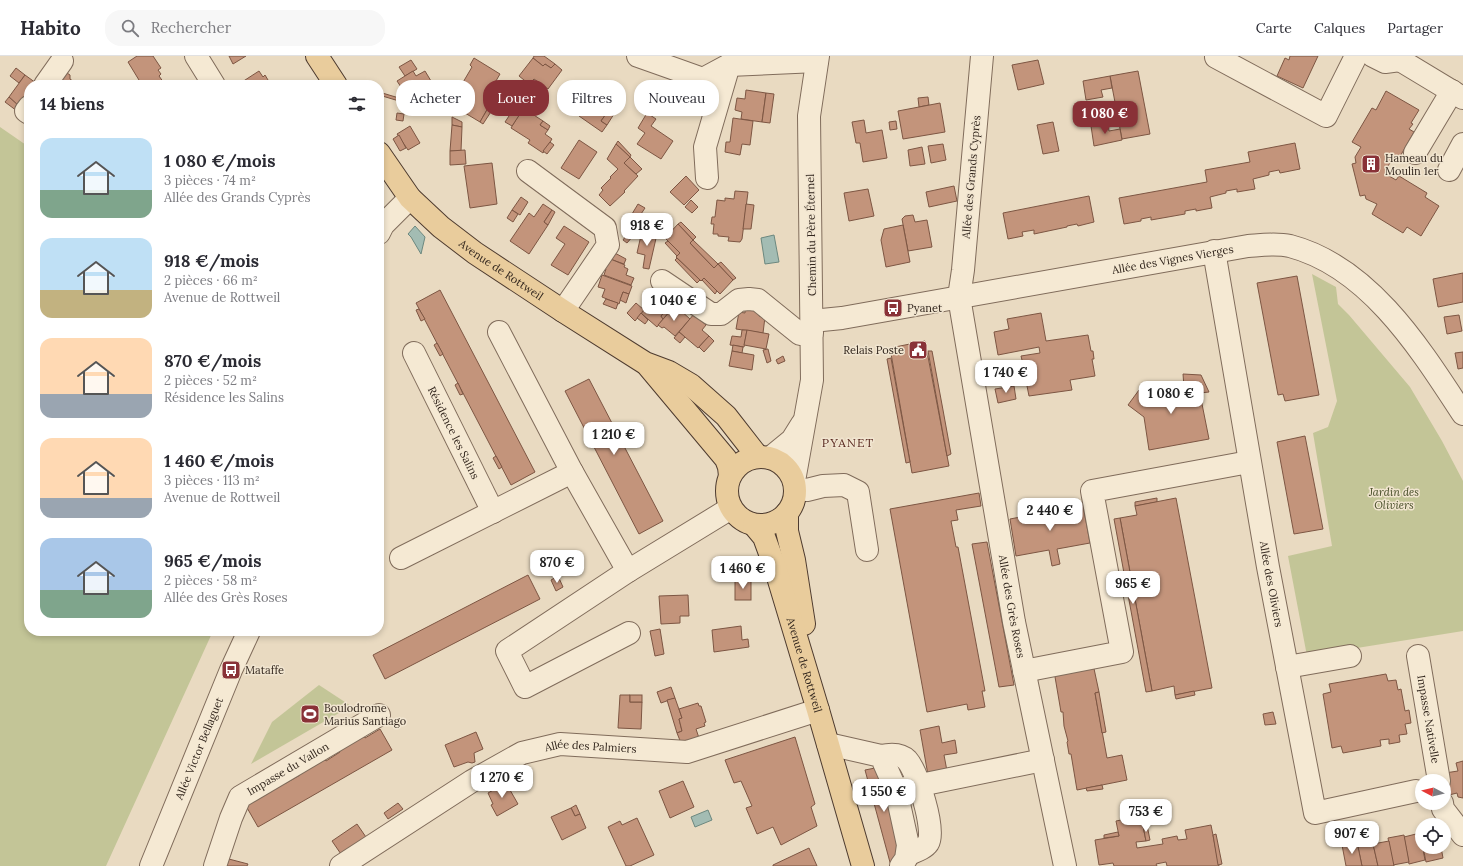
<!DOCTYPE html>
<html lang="fr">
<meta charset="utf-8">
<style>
:root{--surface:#fff;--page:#f7f7f7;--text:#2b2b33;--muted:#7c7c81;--line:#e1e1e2;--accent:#893137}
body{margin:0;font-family:Lora,serif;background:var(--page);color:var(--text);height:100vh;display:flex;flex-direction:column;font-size:15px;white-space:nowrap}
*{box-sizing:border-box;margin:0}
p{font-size:13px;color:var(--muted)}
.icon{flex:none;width:22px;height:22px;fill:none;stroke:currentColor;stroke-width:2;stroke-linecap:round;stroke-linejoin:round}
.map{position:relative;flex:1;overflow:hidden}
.sheet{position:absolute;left:24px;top:24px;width:360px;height:556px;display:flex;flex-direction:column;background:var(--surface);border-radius:16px;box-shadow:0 2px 6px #0003}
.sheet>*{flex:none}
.guide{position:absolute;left:396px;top:24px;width:380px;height:36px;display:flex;gap:8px}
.needle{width:26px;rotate:277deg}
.buttons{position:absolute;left:1415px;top:718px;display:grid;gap:8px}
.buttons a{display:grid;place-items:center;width:36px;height:36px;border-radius:50%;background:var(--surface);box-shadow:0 2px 6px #0003;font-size:20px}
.price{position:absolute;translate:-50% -34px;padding:0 9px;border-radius:8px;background:#fff;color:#222;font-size:13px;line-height:26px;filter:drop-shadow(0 1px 2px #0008)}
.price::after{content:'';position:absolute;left:50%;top:24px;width:12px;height:9px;margin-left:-6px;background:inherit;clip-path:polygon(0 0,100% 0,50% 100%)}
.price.active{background:var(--accent);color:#fff}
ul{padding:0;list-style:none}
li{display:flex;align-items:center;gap:12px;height:100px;padding:0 16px}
li span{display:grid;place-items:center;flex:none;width:112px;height:80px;border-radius:12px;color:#555}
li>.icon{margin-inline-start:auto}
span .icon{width:48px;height:48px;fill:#fffc;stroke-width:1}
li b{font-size:17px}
h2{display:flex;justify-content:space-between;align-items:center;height:48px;padding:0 16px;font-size:17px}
.tag{padding:0 14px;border-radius:16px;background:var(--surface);box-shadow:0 2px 6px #0003;font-size:14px;line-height:36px}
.tag.active{background:var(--accent);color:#fff}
header{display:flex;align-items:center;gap:24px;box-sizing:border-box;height:56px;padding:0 20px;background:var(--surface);border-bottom:1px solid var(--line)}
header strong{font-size:19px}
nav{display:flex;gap:22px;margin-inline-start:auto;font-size:14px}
.search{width:280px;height:36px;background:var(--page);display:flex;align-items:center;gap:10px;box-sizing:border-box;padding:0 14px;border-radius:16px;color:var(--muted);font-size:15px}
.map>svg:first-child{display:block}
</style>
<header>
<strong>Habito</strong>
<div class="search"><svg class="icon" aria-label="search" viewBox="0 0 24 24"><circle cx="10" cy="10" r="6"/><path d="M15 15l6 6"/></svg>Rechercher</div>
<nav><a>Carte</a><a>Calques</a><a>Partager</a></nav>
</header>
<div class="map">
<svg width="1463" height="810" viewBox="0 0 1463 810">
<rect width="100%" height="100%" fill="#e9dac1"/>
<g fill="#c3c597">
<path d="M0 71 29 91V575H213L106 810H0Z"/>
<path d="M1312 218 1336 231 1338 248 1349 259 1410 331 1442 385 1463 425V575L1307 600 1288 500 1332 490 1313 377 1328 371 1337 345Z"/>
<path d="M319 629 351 650 251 708 272 666Z"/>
</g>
<g fill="#a3bcb3" stroke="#6c887f">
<path d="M415 170 425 181 421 198 411 181 408 178Z"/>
<path d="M774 179 779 206 765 208 761 182Z"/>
<path d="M708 754 712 764 695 771 691 761Z"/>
</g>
<g fill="#c3947b" stroke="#7d5643">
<path d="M137 0H153L161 12 158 14 161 18 159 20 164 27 160 29H142L128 6Z"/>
<path d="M229 0H246L233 8Z"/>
<path d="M534 0H544L555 8 551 12 545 8 543 10 533 2Z"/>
<path d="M1290 0H1318L1303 32 1277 20 1285 2 1289 4Z"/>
<path d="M474 2 500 18 486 42 492 45 480 66 460 54 472 34 462 28 472 11 470 9Z"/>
<path d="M533 2 543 10 545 8 551 12 555 8 562 14 548 33 534 23 529 28 519 20Z"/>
<path d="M411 4 417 13 405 20 399 11Z"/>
<path d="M1038 4 1044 28 1018 34 1012 9Z"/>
<path d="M16 12 25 19 19 27 10 20Z"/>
<path d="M64 15 70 19V23L78 29H54Z"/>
<path d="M259 15 263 21 265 19 271 29H244L242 26Z"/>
<path d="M413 15 416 20 425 15 431 25 407 40 397 25Z"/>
<path d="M1138 15 1150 78 1122 83 1110 20Z"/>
<path d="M25 19 36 27 34 29H29V40L20 51 9 41Z"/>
<path d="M1110 20 1112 32 1101 34 1103 41 1086 44 1083 25Z"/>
<path d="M426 28 429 33 434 30 440 40 438 42 440 47 423 58 420 53 416 55 407 40Z"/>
<path d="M746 34 766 37 762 66 741 63 742 56 735 54 737 42 745 43Z"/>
<path d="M603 35 616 44 601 65 607 69 602 76 579 60 593 40 598 43Z"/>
<path d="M1386 35 1419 54 1411 67 1413 68 1409 73 1414 76 1398 104 1394 102 1387 111 1389 120 1396 124 1399 120 1427 137 1425 141 1439 150 1421 180 1407 171 1403 177 1372 158 1377 148 1366 143 1365 139 1360 140 1352 108 1356 107 1355 101 1361 91 1352 86 1372 52 1376 54Z"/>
<path d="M379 36 399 42V45L379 39Z"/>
<path d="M766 37 774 38 770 67 762 66Z"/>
<path d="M9 41 20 51 17 55 5 46Z"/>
<path d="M928 41 929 49 919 51 918 42Z"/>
<path d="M616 44 621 47 607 69 601 65Z"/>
<path d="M492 45 496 48 483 68 480 66Z"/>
<path d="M1103 46 1106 61 1090 65 1087 50Z"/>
<path d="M940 47 945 76 903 83 898 55Z"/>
<path d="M523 52 543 65 540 69 548 74 545 78 552 83 543 97 528 87 530 84 511 72Z"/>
<path d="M513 54 520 58 512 70 505 66Z"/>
<path d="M397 57 404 58 403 65 396 64Z"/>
<path d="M647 57 656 63 651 70 673 85 661 103 637 88 645 77 638 72Z"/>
<path d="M452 61 462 66V71L452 69Z"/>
<path d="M733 62 753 65 750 89 742 88 740 99 725 96 726 86H730Z"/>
<path d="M864 64 866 77 882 74 887 102 863 106 860 87H856L852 66Z"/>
<path d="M543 65 550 70 548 74 540 69Z"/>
<path d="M896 65 897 73 890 74 889 66Z"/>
<path d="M1053 66 1059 95 1043 98 1037 69Z"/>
<path d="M1108 67 1109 75 1120 73 1122 84 1094 90 1091 70Z"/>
<path d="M452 69 462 71 461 95H450Z"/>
<path d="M410 70 420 87 408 94 397 78Z"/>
<path d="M399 79 406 92 400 95 393 83Z"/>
<path d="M579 84 597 96 579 123 561 112Z"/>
<path d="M618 85 631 99 630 101 616 88Z"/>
<path d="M550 86 554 89 547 98 543 95Z"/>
<path d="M1295 87 1300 113 1280 117 1279 114 1269 116V119L1253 123 1255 133 1237 136V133L1226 135V137L1210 141 1212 152 1196 155V153L1185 155V158L1151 164V161L1141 163V165L1124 168 1119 142 1207 126 1205 114 1250 106 1248 96Z"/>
<path d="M616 88 630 101 624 107 638 120 624 135 625 136 610 150 599 139 603 134 601 132 611 122 610 121 618 113 607 103Z"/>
<path d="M943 88 946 104 931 107 928 90Z"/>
<path d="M922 91 925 108 910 110 908 94Z"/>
<path d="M465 94 466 108 450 109V95Z"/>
<path d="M630 101 642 113 636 118 624 107Z"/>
<path d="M492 107 497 148 470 152 464 110Z"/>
<path d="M686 120 699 134 684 149 670 136Z"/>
<path d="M954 130 957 145 929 151 926 136Z"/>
<path d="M868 133 874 160 849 165 844 137Z"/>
<path d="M735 135 748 136 742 183 740 186 728 185 729 181 718 180V178H713L714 168H711L712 161H715L717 144 725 145V142L734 143Z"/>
<path d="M1089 140 1094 166 1078 170 1077 168 1067 170V171L1034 178V174L1022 176 1023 180 1008 183 1003 157Z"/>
<path d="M521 141 528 146 520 159 512 154Z"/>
<path d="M691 144 698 151 692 157 685 151Z"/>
<path d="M543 148 552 154 544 166 548 169 529 198 510 185 529 157 534 161Z"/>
<path d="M638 148 645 152 635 167 629 163Z"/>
<path d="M746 148 754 149 751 173H743Z"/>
<path d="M512 154 518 158 513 166 507 162Z"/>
<path d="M552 154 555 156 548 169 544 166Z"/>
<path d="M913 159 915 166 927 164 932 191 908 195 902 163 905 160Z"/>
<path d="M681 166 696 181 693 184 678 168Z"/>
<path d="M678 168 693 184 690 187 714 212 718 208 733 224 720 238 704 222 701 225 700 224 676 201 680 197 665 182Z"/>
<path d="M903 169 910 206 886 211 881 184 884 173Z"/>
<path d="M564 170 589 186 568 219 551 209 565 188 556 182Z"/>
<path d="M642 175 657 178 649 213 643 212 645 199 637 197Z"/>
<path d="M628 177 633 180 627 187 623 184Z"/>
<path d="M693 184 718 208 714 212 690 187Z"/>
<path d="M668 185 680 197 677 200 665 187Z"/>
<path d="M613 196 626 203 624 208 610 203Z"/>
<path d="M608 202 625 209 624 211 628 213 626 219 634 222 631 229 604 219 606 213 604 212Z"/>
<path d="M677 202 700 224 697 227 675 204Z"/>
<path d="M721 206 736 222 733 224 718 208Z"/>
<path d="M1463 217V246L1438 251 1433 223Z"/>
<path d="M602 219 632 230 629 238 623 236 619 248 602 241 605 233 598 231Z"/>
<path d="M1297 220 1319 339 1285 345 1283 338 1278 339 1257 227Z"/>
<path d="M704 222 717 235 715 238 702 224Z"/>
<path d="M440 234 535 416 511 429 416 247Z"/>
<path d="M623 236 629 238 626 247 620 244Z"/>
<path d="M658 238 671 249 661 260 663 263 657 271 641 257Z"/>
<path d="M606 243 618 247 616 253 603 248Z"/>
<path d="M636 247 644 254 635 265 627 257Z"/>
<path d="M669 251 672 253 663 263 661 260Z"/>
<path d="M745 251 760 253 759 260 765 261 763 277 736 273 739 256 745 257Z"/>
<path d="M419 253 425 263 421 265 416 254Z"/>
<path d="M672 253 675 257 679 253 690 263 675 280 664 271 662 272 658 269Z"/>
<path d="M641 257 648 264 645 268 637 262Z"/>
<path d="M1041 257 1046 285 1088 279 1091 295H1093L1094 303H1092L1095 320 1070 324 1072 334 1029 340 1026 325 1024 326 1023 317 1025 316 1021 300 1040 297 1039 291 998 299 994 276 1009 273 1007 263Z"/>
<path d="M694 258 706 269 702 274 709 280 698 292 679 276Z"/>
<path d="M1459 259 1462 275 1447 278 1444 261Z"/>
<path d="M742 274H747L744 291 730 289 732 280 741 281Z"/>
<path d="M747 274 769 278 766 293 744 289Z"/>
<path d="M679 276 685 281 680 287 674 282Z"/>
<path d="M709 280 714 285 704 296 699 291Z"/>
<path d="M925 285 949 410 912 417 890 292Z"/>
<path d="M437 287 443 298 440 300 434 289Z"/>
<path d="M733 289 743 291 742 297 732 295Z"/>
<path d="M768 293 771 305 767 307 763 294Z"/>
<path d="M732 295 754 299 752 314 729 310Z"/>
<path d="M928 295H932L943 354 951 398 947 400Z"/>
<path d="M1463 296V312L1458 313 1455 297Z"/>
<path d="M783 300 785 305 778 308 776 304Z"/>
<path d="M891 302 910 406 906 407 887 303Z"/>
<path d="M1183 318 1201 319 1209 336 1200 337 1196 334 1193 338 1184 331Z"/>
<path d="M589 323 663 465 639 478 565 335Z"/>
<path d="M1184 326V331L1193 338 1196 334 1200 338 1209 383 1149 394 1144 361 1128 349 1139 334Z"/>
<path d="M458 327 463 338 460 339 455 329Z"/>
<path d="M1014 330 1016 343 998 347 995 333Z"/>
<path d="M1305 380 1323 473 1294 478 1277 386Z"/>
<path d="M496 400 502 411 499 413 493 402Z"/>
<path d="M979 437 981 450 956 454 958 464 951 465 956 491H958L985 635H982L985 651 968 654 967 648 927 656 890 453Z"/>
<path d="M1157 442V446L1135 450V446Z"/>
<path d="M1176 442 1212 632 1175 639 1174 630 1152 635 1120 462 1137 459 1135 450Z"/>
<path d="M1083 449 1090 487 1057 493 1060 508 1052 510 1049 494 1016 500 1010 463Z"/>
<path d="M1120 462 1152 635 1146 636 1114 463Z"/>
<path d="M987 486 1014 629 999 631 972 488Z"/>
<path d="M528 519 540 543 385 623 373 599Z"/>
<path d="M558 520 563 531 556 535 551 524Z"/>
<rect x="735" y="525" width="16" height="19"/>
<path d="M688 539 689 560H680V567L661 568 659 540Z"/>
<path d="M741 570 742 584 748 583 749 591 714 596 712 574Z"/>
<path d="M660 573 664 598 655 600 650 575Z"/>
<path d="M1093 608 1099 636 1095 637 1107 702 1122 699 1127 724 1077 734 1071 698H1069L1067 686 1068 685 1064 670 1063 656H1061L1054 615Z"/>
<path d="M1386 618 1388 625 1396 624 1398 634 1401 633 1405 655 1409 654 1411 667 1405 668 1407 678 1399 679 1400 686 1389 688V683L1380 684 1381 690 1343 697 1341 690 1332 692 1323 638 1331 636 1329 628Z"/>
<path d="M671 631 675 642 661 647 657 636Z"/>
<path d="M1194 635 1195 639 1176 643 1175 639Z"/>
<path d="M1099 636 1106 676 1102 677 1095 637Z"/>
<path d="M620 639H630V646H642L641 673 618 672Z"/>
<rect x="630" y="639" width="12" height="7"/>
<path d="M675 642 682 662 679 663 682 675 677 677 667 644Z"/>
<path d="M698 647 699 650H701L706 666 704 667 705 670 696 673 699 682 681 687 677 677 682 675 679 663 682 662 679 653Z"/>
<path d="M1273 656 1276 668 1265 669 1263 658Z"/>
<path d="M939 670 942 687 955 684 957 697 944 699 947 715 928 719 920 674Z"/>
<path d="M380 673 392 694 258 771 246 750 285 725 286 727 300 719 299 717 324 703 326 705 340 696 339 694 364 680 365 682Z"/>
<path d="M476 676 483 693 474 697 475 706 472 707 468 706 454 711 445 689Z"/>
<path d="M795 681 815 748 811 751 817 770 781 789 773 771 757 778 746 752 752 750 741 725 734 727 725 704Z"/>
<path d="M1463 705V742L1458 741 1457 737 1449 739 1445 717 1458 715 1456 707Z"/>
<path d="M880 711 902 790 891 810 865 714Z"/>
<path d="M683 725 694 751 670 762 659 735Z"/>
<path d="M506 727 518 748 497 760 491 749 493 748 488 737Z"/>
<path d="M1102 729 1103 733 1087 735 1086 732Z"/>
<path d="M398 747 403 753 388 763 384 757Z"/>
<path d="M576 749 580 758 575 760 571 752Z"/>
<path d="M571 752 575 760 580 758 586 772 562 784 551 761Z"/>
<path d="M1141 760 1146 785 1136 786 1137 792 1163 788 1162 783 1177 780 1178 784 1187 783 1185 774 1211 769 1219 810H1167L1166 806 1156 808 1157 810H1114L1113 807 1099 809 1095 784 1119 780 1116 765Z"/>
<path d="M637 762 654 799 630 810H626L608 771 620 765 622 769Z"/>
<path d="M357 768 368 784 343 801 332 785Z"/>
<path d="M1147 769 1150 784 1146 785 1143 770Z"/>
<path d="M1350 772 1351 777 1340 779 1339 774Z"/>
<path d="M1118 776 1119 780 1104 782V779Z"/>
<path d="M1420 777 1425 804 1409 808 1404 781Z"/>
<path d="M1216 778 1222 808 1218 809 1213 779Z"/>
<path d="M1404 779 1409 806 1393 809 1388 782Z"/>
<path d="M1372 783 1378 810H1362L1357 786Z"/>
<path d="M1389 785 1394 810H1378L1373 788Z"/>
<path d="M1357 786 1362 810H1346L1342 789Z"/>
<path d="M1423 791H1441L1443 802 1426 806Z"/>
<path d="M809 792 817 810H773V809Z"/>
<path d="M225 802 248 808 247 810H223Z"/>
</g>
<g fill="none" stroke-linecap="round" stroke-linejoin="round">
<g stroke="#806c5b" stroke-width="24">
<g id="minor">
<path d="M196 0 214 29"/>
<path d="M638 0 703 23 729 9 817 5"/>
<path id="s1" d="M982 0 963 214 959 241 1014 566 1065 810"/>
<path d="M1373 0 1385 6 1400 4 1402 0"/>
<path d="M1216 1 1326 60 1356 0"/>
<path d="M1400 4 1463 42"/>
<path d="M45 29 62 5"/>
<path d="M29 51 26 55 29 57"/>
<path d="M1415 97 1452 35"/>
<path d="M1449 114 1463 88"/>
<path d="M528 115 605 172 608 189 563 255"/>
<path d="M707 122 705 91 729 9"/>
<path d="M379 177 383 169 410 142"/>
<path id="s2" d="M1214 195 1268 511 1315 757 1416 735"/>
<path d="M662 225 711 258H721L739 244 749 243 758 244 800 278 812 277"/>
<path id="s3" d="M812 265 842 262 1248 190C1262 189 1276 187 1290 190 1370 211 1421 294 1463 358"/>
<path d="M499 276 572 416 628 515"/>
<path id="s4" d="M414 297 493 456"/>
<path d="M770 402 792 384 802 368"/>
<path d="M794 425 812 324 809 60 818 0"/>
<path d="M795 433 807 434 823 430 844 429 858 436 867 494"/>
<path d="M401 502 572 416"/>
<path d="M629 577 525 631 507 595 628 515 731 452"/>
<path id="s5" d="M1418 600 1439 725"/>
<path d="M1287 611 1350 600"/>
<path d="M1024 615 1122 596 1092 435 1249 406"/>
<path d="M828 688 881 700 896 734 908 789 906 803 901 810"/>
<path d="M881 700C890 698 900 697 907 704 917 715 936 774 928 787 924 793 913 796 907 799"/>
<path d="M896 734 1043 704"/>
<path d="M1442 747 1443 753 1463 779"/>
<path id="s6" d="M151 810 231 614 249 575"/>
<path id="s7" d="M215 810 231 762 240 741 379 659"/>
<path id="s8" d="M341 810 472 725 522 697 560 688 687 696 818 654"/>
</g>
</g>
<g stroke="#4e3b2f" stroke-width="24">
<g id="major">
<path d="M317 0 336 29"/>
<path id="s9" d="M379 97 410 142 441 171 475 197 563 255 645 307 669 316 691 329 726 360 758 401"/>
<path d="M649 311 726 403 729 411 730 420"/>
<circle cx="761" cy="435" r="34"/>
<path d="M787 457V475L794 504 804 568"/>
<path id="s10" d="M754 469 764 481 775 511 818 654 863 810"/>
</g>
</g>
<use href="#minor" stroke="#f5e9d3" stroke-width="22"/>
<use href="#major" stroke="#e9cc9c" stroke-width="22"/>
</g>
<defs>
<g id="building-square" transform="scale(1)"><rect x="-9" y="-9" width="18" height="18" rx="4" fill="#893137" stroke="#f1e5d0"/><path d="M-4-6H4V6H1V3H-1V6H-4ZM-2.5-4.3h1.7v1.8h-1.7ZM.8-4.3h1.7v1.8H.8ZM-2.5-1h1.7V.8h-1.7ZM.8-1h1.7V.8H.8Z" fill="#fff"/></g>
<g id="bus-square" transform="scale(1)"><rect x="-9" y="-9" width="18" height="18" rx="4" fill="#893137" stroke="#f1e5d0"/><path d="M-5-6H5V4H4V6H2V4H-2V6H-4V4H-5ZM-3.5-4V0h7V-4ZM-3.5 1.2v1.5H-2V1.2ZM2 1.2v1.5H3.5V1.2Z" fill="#fff"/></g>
<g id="civic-square" transform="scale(1)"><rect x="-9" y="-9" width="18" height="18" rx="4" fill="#893137" stroke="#f1e5d0"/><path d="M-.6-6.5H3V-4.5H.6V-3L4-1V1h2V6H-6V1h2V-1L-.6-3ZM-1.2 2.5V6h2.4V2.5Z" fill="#fff"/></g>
<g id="stadium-square" transform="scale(1)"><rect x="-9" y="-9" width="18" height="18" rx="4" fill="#893137" stroke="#f1e5d0"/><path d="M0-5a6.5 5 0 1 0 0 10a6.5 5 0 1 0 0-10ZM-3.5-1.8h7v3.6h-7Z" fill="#fff"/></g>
</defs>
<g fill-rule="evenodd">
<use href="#building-square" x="1371" y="108"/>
<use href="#bus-square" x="893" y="252"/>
<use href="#civic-square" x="918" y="294"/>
<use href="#bus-square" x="231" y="614"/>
<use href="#stadium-square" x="310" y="658"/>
</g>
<g text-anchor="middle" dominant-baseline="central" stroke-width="3" stroke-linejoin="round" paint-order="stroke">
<g font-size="11" fill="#32261d" stroke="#f1e5d0" text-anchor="start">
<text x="1385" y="102">Hameau du<tspan x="1385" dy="13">Moulin 1er</tspan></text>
<text x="907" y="252">Pyanet</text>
<text x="904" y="294" text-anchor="end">Relais Poste</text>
<text x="245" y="614">Mataffe</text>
<text x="324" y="652">Boulodrome<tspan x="324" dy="13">Marius Santiago</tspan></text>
</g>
<g font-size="11" fill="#32261d" stroke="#f1e5d0">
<text transform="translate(971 121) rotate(-85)">Allée des Grands Cyprès</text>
<text transform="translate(811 179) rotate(-91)">Chemin du Père Éternel</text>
<text stroke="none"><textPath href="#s3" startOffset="366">Allée des Vignes Vierges</textPath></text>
<text stroke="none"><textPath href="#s9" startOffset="171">Avenue de Rottweil</textPath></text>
<text stroke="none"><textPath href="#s4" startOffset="89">Résidence les Salins</textPath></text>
<text stroke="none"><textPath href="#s2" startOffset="338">Allée des Oliviers</textPath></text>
<text stroke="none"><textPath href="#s1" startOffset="556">Allée des Grès Roses</textPath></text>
<text stroke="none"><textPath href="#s10" startOffset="150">Avenue de Rottweil</textPath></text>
<text stroke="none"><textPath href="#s5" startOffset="64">Impasse Nativelle</textPath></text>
<text stroke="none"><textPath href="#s6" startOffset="127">Allée Victor Bellaguet</textPath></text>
<text stroke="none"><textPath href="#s8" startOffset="283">Allée des Palmiers</textPath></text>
<text stroke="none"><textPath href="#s7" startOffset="129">Impasse du Vallon</textPath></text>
</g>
<g font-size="11" font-style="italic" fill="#454c26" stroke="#f1e5d0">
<text x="1394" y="436">Jardin des<tspan x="1394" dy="13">Oliviers</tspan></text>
</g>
<g font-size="12" letter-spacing="1" fill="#5a2a21" stroke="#f1e5d0">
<text x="848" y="386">PYANET</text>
</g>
</g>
</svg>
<div class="buttons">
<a><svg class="needle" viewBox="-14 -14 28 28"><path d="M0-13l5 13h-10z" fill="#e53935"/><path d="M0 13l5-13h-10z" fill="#7c7c81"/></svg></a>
<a><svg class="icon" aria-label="locate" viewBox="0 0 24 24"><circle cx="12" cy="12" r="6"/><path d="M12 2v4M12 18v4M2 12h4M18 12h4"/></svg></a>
</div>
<b class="price active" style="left:1105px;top:79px">1 080 €</b>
<b class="price" style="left:647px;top:191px">918 €</b>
<b class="price" style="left:674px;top:266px">1 040 €</b>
<b class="price" style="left:1006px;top:338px">1 740 €</b>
<b class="price" style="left:1171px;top:359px">1 080 €</b>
<b class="price" style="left:614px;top:400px">1 210 €</b>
<b class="price" style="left:1050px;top:476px">2 440 €</b>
<b class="price" style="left:557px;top:528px">870 €</b>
<b class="price" style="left:743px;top:534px">1 460 €</b>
<b class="price" style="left:1133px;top:549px">965 €</b>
<b class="price" style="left:502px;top:743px">1 270 €</b>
<b class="price" style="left:884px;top:757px">1 550 €</b>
<b class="price" style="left:1146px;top:777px">753 €</b>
<b class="price" style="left:1352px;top:799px">907 €</b>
<div class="guide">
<a class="tag">Acheter</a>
<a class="tag active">Louer</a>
<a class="tag">Filtres</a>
<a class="tag">Nouveau</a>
</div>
<section class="sheet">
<h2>14 biens<svg class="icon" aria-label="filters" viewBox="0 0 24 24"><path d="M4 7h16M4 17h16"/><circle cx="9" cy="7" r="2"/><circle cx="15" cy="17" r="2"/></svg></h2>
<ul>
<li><span style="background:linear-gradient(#bfe0f5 65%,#7fa58c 0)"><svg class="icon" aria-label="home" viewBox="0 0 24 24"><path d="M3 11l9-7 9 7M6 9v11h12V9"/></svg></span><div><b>1 080 €/mois</b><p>3 pièces · 74 m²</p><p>Allée des Grands Cyprès</p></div></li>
<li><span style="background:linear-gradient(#bfe0f5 65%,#c2b280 0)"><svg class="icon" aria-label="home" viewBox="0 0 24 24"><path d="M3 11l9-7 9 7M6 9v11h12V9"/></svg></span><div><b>918 €/mois</b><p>2 pièces · 66 m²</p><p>Avenue de Rottweil</p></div></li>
<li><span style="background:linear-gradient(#ffd9b3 70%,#9aa5b1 0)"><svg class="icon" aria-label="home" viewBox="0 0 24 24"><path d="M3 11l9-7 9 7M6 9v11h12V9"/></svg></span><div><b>870 €/mois</b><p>2 pièces · 52 m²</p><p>Résidence les Salins</p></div></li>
<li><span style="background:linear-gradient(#ffd9b3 75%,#9aa5b1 0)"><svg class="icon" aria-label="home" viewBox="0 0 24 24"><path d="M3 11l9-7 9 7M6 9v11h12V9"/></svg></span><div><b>1 460 €/mois</b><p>3 pièces · 113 m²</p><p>Avenue de Rottweil</p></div></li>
<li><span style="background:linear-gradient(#a9c7e8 65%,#7fa58c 0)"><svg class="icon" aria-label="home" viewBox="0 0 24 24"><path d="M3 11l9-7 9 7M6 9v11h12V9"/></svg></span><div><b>965 €/mois</b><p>2 pièces · 58 m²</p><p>Allée des Grès Roses</p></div></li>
</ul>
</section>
</div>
